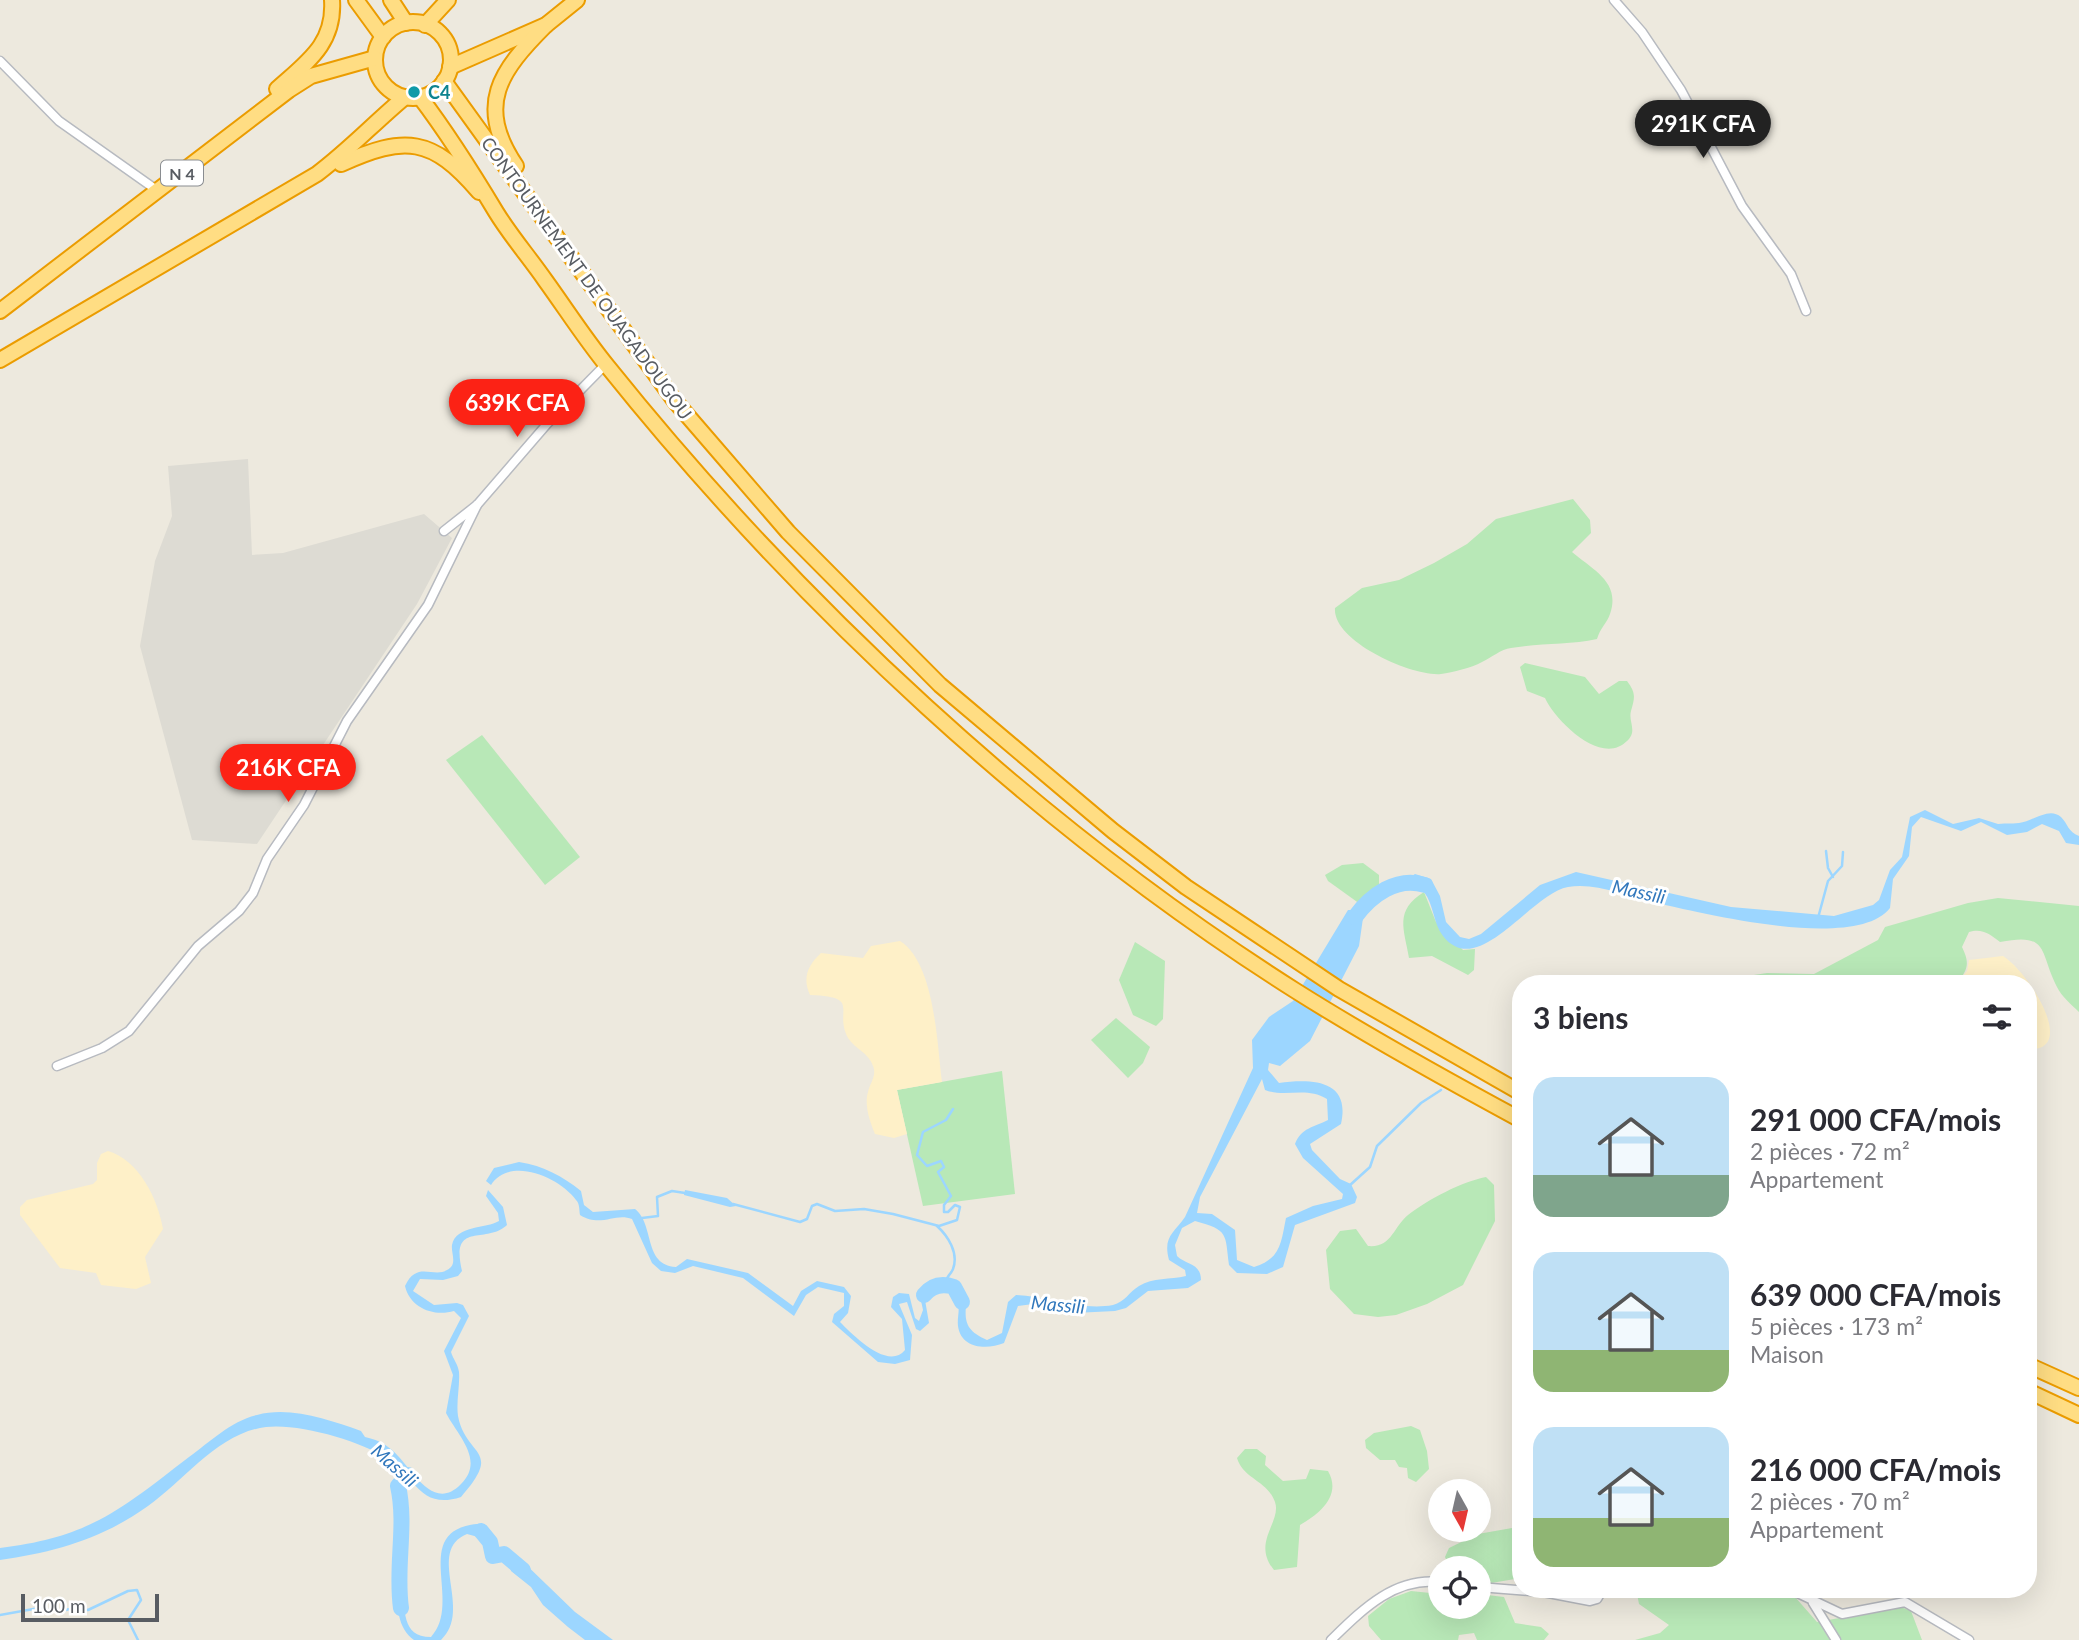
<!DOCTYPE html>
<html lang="fr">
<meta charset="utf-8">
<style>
:root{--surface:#fff;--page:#f2f2f3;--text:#2b2b33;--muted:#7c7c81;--accent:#fc2215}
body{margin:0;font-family:Lato,sans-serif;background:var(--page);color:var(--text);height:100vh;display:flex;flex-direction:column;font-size:26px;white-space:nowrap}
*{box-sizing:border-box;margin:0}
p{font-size:23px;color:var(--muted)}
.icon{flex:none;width:38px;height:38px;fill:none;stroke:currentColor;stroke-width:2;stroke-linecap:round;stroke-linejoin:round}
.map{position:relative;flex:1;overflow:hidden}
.side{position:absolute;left:1512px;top:975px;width:525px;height:623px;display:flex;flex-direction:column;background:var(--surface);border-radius:28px;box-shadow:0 7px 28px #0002}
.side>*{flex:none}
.needle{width:46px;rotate:172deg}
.buttons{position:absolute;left:1428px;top:1479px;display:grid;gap:14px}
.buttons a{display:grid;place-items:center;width:63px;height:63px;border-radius:50%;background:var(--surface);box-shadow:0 7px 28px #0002;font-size:35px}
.scale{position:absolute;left:21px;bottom:18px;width:138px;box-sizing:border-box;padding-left:7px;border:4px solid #585c62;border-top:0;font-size:19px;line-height:24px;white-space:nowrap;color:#585c62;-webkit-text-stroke:5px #fff;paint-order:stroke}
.price{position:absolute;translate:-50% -60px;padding:0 16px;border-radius:24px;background:var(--accent);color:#fff;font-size:23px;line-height:46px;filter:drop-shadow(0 2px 4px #0008)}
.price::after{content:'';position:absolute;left:50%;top:42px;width:21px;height:16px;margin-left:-10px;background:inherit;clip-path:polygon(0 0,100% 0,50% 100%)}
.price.selected{background:#222;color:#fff}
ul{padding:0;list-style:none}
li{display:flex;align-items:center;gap:21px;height:175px;padding:0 21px}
li span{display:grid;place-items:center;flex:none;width:196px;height:140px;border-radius:21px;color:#555}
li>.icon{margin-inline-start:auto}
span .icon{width:84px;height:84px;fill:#fffc;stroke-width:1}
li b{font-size:30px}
h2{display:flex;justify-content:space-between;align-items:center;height:84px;padding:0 21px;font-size:30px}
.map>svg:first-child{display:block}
</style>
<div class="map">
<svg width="2079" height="1640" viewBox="0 0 2079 1640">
<rect width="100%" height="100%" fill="#ede9de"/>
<path fill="#dddbd3" d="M248 459 252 555 283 553 424 514 452 538 417 604 257 844 192 840 140 646 155 561 172 516 168 466Z"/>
<g fill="#b8e8b7">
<path d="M1573 499 1590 520 1591 533 1572 552C1593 570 1621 582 1610 614 1607 623 1600 628 1597 639 1569 645 1540 643 1511 648 1501 649 1491 658 1482 662 1471 668 1453 672 1441 674 1412 677 1332 641 1335 608L1362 588 1399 580 1434 563 1467 544 1496 519Z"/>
<path d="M1525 663 1585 677 1599 694 1619 681H1627C1636 693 1635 697 1631 711 1628 722 1638 731 1627 741 1601 767 1555 720 1545 698L1527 691 1520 667Z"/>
<path d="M482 735 580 857 545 885 446 760Z"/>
<path d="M1363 863 1379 875V893L1360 904 1328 881 1325 875 1342 865Z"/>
<path d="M1424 892 1436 922 1463 950 1475 949 1474 970 1468 975 1432 956 1409 958C1404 928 1394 911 1424 892Z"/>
<path d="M1998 898 2079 906V1012C2072 1005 2061 996 2057 987 2039 952 2050 932 2000 942 1990 934 1982 928 1969 932L1962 947C1970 963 1968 970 1957 983L1727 984 1734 978 1767 973 1814 974 1878 940 1885 927 1968 903Z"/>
<path d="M1135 942 1165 961 1163 1019 1156 1026 1133 1015 1119 980Z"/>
<path d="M1116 1018 1150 1047 1143 1063 1128 1078 1091 1040Z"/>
<path d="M1002 1071 1015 1194 923 1206 897 1090Z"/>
<path d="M1486 1177 1494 1185 1495 1221 1463 1285 1427 1304 1396 1315 1378 1317 1354 1314 1330 1289 1326 1250 1340 1231 1356 1229 1368 1246C1392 1248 1393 1227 1408 1215 1429 1199 1461 1182 1486 1177Z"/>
<path d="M1411 1426 1420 1430 1427 1451 1429 1469 1416 1482 1408 1478 1407 1468 1399 1467 1395 1460H1380L1366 1448 1365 1440 1374 1433Z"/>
<path d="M1245 1449H1257L1266 1456 1265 1465 1283 1481 1306 1479 1310 1469 1328 1471C1342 1495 1320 1514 1300 1525L1297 1567 1274 1570C1251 1542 1282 1522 1275 1502 1267 1480 1243 1479 1237 1458Z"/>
<path d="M1512 1528 1521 1530V1578L1491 1583 1489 1578 1479 1580V1568H1450L1445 1557 1449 1548 1478 1534Z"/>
<path d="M1636 1589H1659L1670 1594 1673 1589H1695V1597L1710 1598 1714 1589H1788L1817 1622 1901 1607 1911 1611 1922 1640H1635L1660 1633 1669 1625 1639 1604Z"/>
<path d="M1411 1591 1440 1594V1606H1479V1594L1504 1597 1515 1623 1541 1627 1549 1634 1544 1640H1477L1474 1633 1459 1635 1458 1640H1381L1369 1626 1368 1616 1389 1599Z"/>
</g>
<g fill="#fef0c8">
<path d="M900 941C935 963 937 1044 942 1082L897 1090 907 1134 894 1138 875 1134C870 1122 864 1105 868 1092 870 1083 877 1076 873 1066 869 1053 855 1049 848 1038 833 1010 863 997 810 995 802 978 808 965 821 953L863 958 871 946Z"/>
<path d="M2003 956C2029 972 2079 1052 2028 1049V984L1957 983 1967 971 1969 960Z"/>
<path d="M108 1151C139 1160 158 1199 163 1229L145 1257 151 1283 136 1289 101 1285 96 1273 60 1268 20 1215V1207L27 1200 93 1184 97 1180V1163L101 1154Z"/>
</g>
<g fill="#9cd6ff" fill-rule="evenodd">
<path d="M1925 810 1953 824 1979 818 1998 824C2008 823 2010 824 2019 823 2032 822 2049 806 2061 817 2068 824 2068 832 2079 836V845L2066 843 2059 831 2042 824 2027 832 2007 835 1981 822 1961 831 1921 817 1912 827 1909 856 1893 879 1890 908C1856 952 1702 913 1652 902 1626 896 1595 882 1568 887 1530 894 1478 981 1443 936 1433 923 1434 905 1424 892L1405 887 1403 882 1415 874 1431 879 1440 896 1446 922 1460 937 1469 939 1481 934 1540 885 1576 872 1731 907 1834 916 1873 905 1879 900 1890 870 1902 857 1910 817Z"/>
<path d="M1368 899 1370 903 1364 911 1359 946 1310 1041 1280 1066 1269 1063 1268 1070 1279 1083C1311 1079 1351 1079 1341 1124L1310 1144 1312 1150 1340 1179 1351 1184 1357 1197 1355 1203 1295 1225 1283 1267 1267 1274 1237 1273 1229 1265C1225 1234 1229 1230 1195 1221L1182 1228 1175 1245 1177 1256C1186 1265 1201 1263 1201 1280L1188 1288 1148 1291 1126 1308 1115 1311 1074 1313 1033 1304 1018 1306 1004 1343C987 1350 961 1349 958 1326 957 1318 960 1310 958 1303 957 1297 953 1292 949 1288L953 1283 967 1297C964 1320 964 1330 987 1340L1002 1333 1008 1302 1016 1295C1048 1296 1080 1311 1113 1305 1125 1302 1129 1292 1139 1286 1153 1277 1170 1280 1186 1276L1185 1270 1169 1260C1163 1237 1173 1234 1185 1217L1253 1068 1252 1040 1269 1017 1293 1001 1348 910H1355ZM1262 1079 1265 1090C1286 1098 1306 1086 1327 1099L1328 1120C1314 1127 1301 1128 1295 1144L1303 1158 1343 1194 1342 1199 1313 1206 1286 1218C1281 1242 1281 1259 1254 1267L1237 1260 1235 1230 1212 1214 1197 1213 1200 1197Z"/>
<path d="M519 1162C544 1166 562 1176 581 1191L584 1205 593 1212 635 1209C655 1225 643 1265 676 1267L687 1259 748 1273 793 1306 801 1291 817 1281 844 1287 851 1296 848 1313 840 1322C853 1335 888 1371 905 1350L902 1319 891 1307 893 1297 899 1293 909 1294 915 1318 919 1321 923 1310 920 1296 925 1289 939 1284 940 1290 925 1300 929 1323 920 1331 916 1329 907 1302 899 1304 912 1335 910 1360 895 1364 878 1362 832 1322 834 1314 844 1306V1293L818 1287 806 1295 794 1316 743 1278 693 1266 675 1273 661 1271 652 1263 632 1219C615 1212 601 1228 580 1215 579 1210 580 1204 576 1200 559 1177 510 1156 491 1185L486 1181 494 1168Z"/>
<path d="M488 1190 503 1207 507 1225C486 1245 450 1220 462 1271L458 1276 443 1280 420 1279 413 1291 434 1305 457 1303 463 1305 469 1316 451 1352C453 1359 458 1364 459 1372 460 1386 456 1402 458 1416 466 1458 504 1448 461 1497 419 1511 414 1474 387 1458 360 1441 299 1423 266 1427 218 1433 185 1480 148 1506 102 1539 55 1552 0 1560V1548C90 1537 120 1510 189 1457 210 1442 231 1421 257 1415 291 1406 329 1420 361 1431L365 1437C376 1440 381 1441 392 1450 411 1466 432 1514 461 1484 485 1460 458 1436 446 1413L453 1375 444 1351 461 1318 454 1311C434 1317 410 1308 405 1286 418 1258 436 1282 451 1267 456 1261 451 1252 452 1245 456 1225 486 1229 499 1221L498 1213 486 1196Z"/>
<path d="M685 1190 727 1198 736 1206 730 1207 684 1195Z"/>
<path d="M477 1524 486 1527 497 1542 487 1546 478 1537 467 1534C425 1551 474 1610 441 1640H414C398 1629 395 1604 400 1587 407 1608 400 1637 431 1637 464 1602 409 1531 477 1524Z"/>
<path d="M517 1556 575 1612 613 1640H585L568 1627 543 1605 531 1587 511 1571 508 1558Z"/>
</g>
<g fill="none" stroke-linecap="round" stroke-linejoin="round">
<g stroke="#9cd6ff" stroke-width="2.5">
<path d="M1826 851 1828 868 1833 877"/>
<path d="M1818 918 1828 881 1842 866 1843 852"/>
<path d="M1349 1186 1370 1167 1377 1146 1421 1103 1441 1090"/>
<path d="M733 1204 800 1222 807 1219 812 1206 817 1204 835 1211 864 1209 893 1214 939 1226 957 1220 960 1207 955 1205 948 1212H944V1205L951 1196 938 1172 944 1167 941 1161 927 1166 917 1155 923 1132 946 1120 953 1109"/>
<path d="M642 1218 658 1216 657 1197 672 1191 685 1193"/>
<path d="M937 1226C948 1236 959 1253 953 1269 950 1276 946 1276 945 1284"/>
<path d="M0 1615 39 1608 57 1612 74 1608 88 1610 128 1591 137 1590 141 1600 128 1620 138 1640"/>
</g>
<g stroke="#9cd6ff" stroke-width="16">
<path d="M1355 917C1371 895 1397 876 1425 885"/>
<path d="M924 1295C932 1285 942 1283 954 1287L962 1302"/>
<path d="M481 1531 490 1542 493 1556 504 1554 523 1570"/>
<path d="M401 1608C395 1567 407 1526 398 1486L408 1475"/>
</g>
<g stroke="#b7bac0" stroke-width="11">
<g id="street">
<path d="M1614 0 1642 32 1681 90 1742 206 1791 274 1806 311"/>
<path d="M0 61 59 121 158 191"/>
<path d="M444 531 477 505 547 424 606 364"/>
<path d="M57 1066 102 1048 129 1031 198 946 239 911 253 893 267 859 304 805 347 721 428 605 477 505"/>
<path d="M1479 1587 1543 1592 1590 1601 1597 1599 1603 1589"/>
<path d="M1789 1589 1842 1614 1905 1602 1969 1640"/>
<path d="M1813 1603 1836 1640"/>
<path d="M1331 1640C1362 1610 1394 1577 1440 1582"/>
</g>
</g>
<g stroke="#eb9c00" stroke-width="18">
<g id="highway">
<path d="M356 0 383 37"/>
<path d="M391 0 406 23"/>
<circle cx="413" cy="60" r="38"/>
<path d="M425 25 448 0"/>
<path d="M450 67 546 25 577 0"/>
<path d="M444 81 674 400 788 532 940 685 1113 831 1186 887 1339 989 1521 1093"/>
<path d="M277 89C307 62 335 44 332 0"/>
<path d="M420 97C448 134 472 172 496 212 510 235 529 257 545 280 566 309 585 339 608 367 799 605 1037 827 1296 991 1369 1037 1445 1079 1521 1120"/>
<path d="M341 164C405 135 432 137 479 192"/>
<path d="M516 166C475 105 500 71 546 25"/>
<path d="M0 311 289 90 311 76 375 58"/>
<path d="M0 360 317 174C349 150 375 122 405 97"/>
<path d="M2028 1365 2079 1388"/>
<path d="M2028 1391 2079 1415"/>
</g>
</g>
<use href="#street" stroke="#fff" stroke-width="8"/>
<use href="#highway" stroke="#ffdd83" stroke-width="14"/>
</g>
<circle fill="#0f9aa8" stroke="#fff" stroke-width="2.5" cx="414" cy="92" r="7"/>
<g text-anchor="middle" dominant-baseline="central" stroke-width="6" stroke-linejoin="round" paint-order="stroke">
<rect fill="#fff" stroke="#8a8d91" stroke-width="2" x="161" y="160.5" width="42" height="25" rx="5"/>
<g font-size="16" font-weight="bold" fill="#585c62">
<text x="182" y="173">N 4</text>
</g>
<g font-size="18" font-weight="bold" fill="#0d838f" stroke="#fff" text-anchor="start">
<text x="428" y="92">C4</text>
</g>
<g font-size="18" fill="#585c62" stroke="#fff">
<text transform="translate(587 278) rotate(54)">CONTOURNEMENT DE OUAGADOUGOU</text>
</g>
<g font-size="19" font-style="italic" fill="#3077bc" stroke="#fff">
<text transform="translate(1639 891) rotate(12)">Massili</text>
<text transform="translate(1058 1304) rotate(5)">Massili</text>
<text transform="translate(395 1465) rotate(41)">Massili</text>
</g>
</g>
</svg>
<div class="buttons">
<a><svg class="needle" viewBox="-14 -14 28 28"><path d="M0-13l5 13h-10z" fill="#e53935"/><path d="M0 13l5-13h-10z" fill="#7c7c81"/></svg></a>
<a><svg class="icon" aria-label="locate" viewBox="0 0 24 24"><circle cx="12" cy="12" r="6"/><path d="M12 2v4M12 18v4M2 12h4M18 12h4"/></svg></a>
</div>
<div class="scale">100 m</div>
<b class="price selected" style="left:1703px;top:160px">291K CFA</b>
<b class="price" style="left:517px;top:439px">639K CFA</b>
<b class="price" style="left:288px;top:804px">216K CFA</b>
<section class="side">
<h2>3 biens<svg class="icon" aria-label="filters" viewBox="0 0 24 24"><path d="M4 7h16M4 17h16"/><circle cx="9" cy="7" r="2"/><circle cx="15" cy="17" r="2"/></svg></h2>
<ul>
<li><span style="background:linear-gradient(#bfe0f5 70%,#7fa58c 0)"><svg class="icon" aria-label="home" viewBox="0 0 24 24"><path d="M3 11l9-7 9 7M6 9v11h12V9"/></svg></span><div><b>291 000 CFA/mois</b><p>2 pièces · 72 m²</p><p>Appartement</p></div></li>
<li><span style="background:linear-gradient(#bfe0f5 70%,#8fb573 0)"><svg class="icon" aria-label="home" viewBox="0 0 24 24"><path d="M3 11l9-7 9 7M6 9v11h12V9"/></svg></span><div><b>639 000 CFA/mois</b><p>5 pièces · 173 m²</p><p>Maison</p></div></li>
<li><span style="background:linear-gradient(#bfe0f5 65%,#8fb573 0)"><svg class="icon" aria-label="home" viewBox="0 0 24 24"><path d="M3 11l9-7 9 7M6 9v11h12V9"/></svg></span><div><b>216 000 CFA/mois</b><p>2 pièces · 70 m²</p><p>Appartement</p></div></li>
</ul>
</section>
</div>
